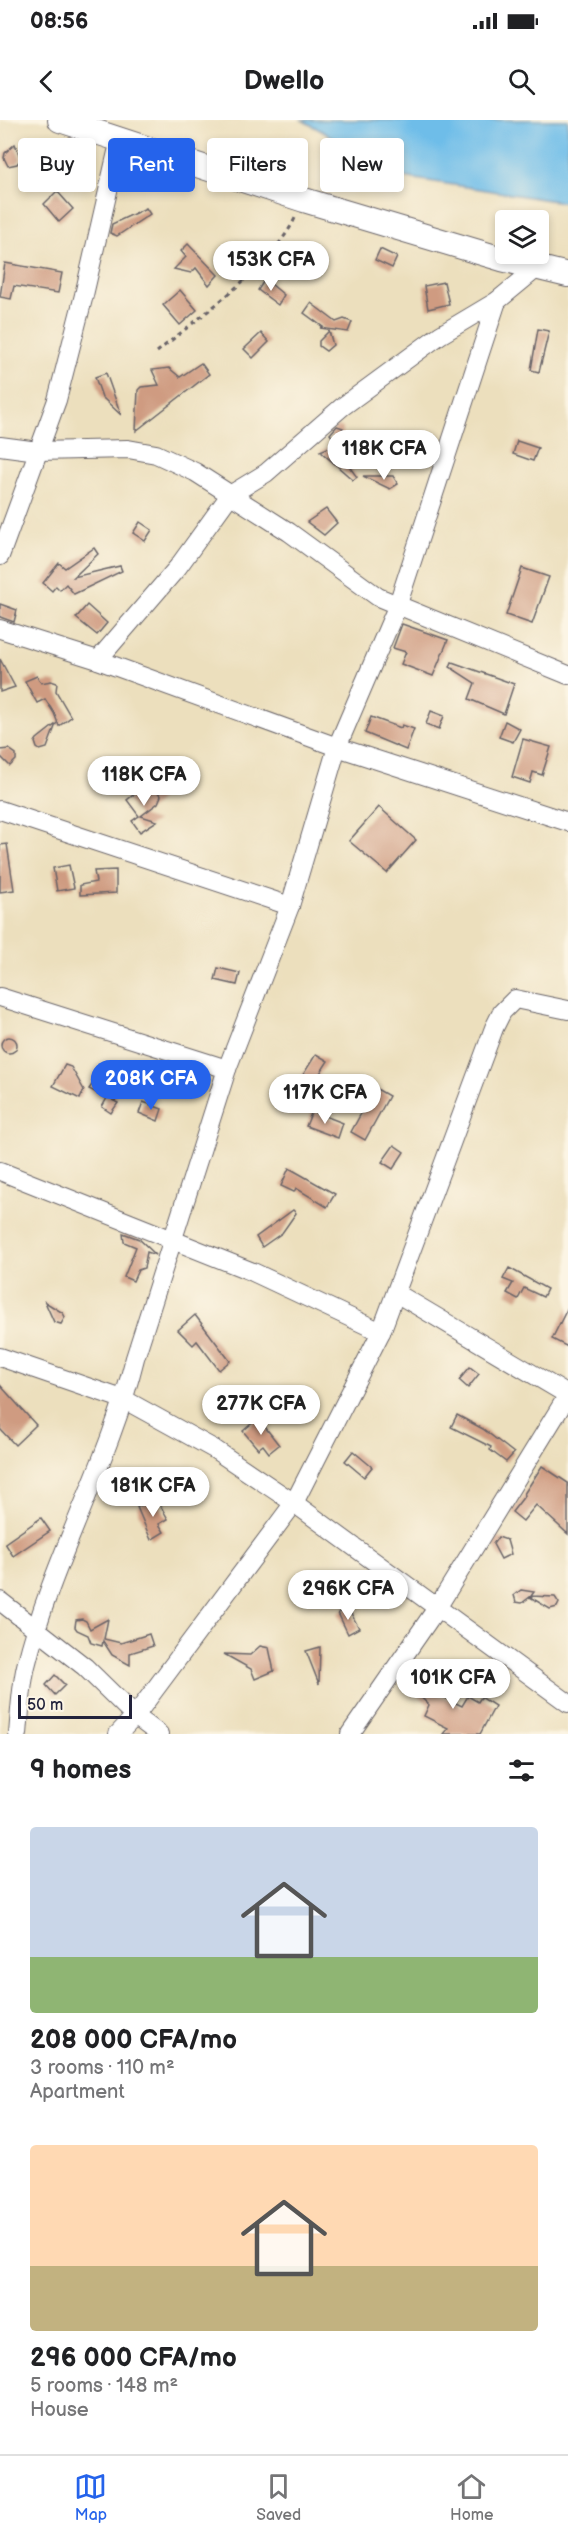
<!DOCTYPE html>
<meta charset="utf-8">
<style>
:root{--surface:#fff;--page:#f6f6f6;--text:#202124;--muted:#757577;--line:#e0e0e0;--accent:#2563eb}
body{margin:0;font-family:"Balsamiq Sans",sans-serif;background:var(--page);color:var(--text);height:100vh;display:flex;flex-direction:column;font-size:22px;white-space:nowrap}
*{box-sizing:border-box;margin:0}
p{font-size:20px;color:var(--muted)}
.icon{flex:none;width:33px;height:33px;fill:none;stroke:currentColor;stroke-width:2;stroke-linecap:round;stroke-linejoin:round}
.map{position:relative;height:1614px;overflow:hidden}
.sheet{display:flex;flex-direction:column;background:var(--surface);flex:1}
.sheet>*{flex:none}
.top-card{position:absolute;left:18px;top:18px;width:532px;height:54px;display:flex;gap:12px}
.buttons{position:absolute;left:495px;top:90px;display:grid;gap:12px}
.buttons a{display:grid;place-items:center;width:54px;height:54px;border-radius:6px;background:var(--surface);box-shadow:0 3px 9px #0003;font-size:30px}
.scale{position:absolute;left:18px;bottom:15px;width:114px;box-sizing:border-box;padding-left:6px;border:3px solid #22223b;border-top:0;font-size:16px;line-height:21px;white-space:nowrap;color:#22223b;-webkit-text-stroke:4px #fcf5e5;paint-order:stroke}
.price{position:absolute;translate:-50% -51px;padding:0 14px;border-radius:21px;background:#fff;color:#222;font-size:20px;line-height:39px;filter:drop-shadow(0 2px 3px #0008)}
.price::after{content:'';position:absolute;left:50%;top:36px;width:18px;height:14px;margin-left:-9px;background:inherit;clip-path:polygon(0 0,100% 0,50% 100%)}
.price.current{background:var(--accent);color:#fff}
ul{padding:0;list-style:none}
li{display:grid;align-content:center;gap:12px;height:318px;padding:0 30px}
li span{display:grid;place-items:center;height:186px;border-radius:6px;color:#555}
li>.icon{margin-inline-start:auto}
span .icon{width:108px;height:108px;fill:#fffc;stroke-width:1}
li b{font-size:26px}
h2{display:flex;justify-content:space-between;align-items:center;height:72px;padding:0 30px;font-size:26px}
.tag{padding:0 21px;border-radius:6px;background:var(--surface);box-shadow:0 3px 9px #0003;font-size:21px;line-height:54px}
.tag.current{background:var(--accent);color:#fff}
.status{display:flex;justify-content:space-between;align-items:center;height:42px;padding:0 30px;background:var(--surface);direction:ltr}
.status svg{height:16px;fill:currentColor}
header{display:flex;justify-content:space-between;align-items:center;height:78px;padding:0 30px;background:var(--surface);font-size:27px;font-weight:700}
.tabs{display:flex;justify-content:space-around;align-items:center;height:84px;border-top:2px solid var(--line);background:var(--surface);font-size:16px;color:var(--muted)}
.tabs a{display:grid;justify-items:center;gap:3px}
.tabs .current{color:var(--accent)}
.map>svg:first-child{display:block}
</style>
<div class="status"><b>08:56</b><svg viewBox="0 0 49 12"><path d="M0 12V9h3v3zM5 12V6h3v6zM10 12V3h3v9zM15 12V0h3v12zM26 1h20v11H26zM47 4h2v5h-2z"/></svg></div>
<header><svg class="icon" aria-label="back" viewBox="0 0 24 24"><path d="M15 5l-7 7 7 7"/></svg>Dwello<svg class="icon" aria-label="search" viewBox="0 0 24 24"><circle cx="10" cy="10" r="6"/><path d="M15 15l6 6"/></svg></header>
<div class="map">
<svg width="568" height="1614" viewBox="0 0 568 1614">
<rect width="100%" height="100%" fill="#fcf5e5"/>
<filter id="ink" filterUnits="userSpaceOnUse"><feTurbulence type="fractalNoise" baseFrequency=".0167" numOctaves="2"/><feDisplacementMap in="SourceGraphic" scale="12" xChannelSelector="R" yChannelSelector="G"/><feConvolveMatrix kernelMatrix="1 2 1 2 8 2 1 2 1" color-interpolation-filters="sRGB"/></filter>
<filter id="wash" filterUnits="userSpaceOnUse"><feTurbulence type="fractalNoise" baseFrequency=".008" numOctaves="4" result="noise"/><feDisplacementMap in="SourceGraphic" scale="24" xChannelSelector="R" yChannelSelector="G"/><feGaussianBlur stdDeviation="1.35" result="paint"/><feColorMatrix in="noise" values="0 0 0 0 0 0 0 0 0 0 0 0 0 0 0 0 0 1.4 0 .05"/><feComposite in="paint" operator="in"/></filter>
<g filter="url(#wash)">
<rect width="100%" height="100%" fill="#ecdfbd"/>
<path fill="#6ebde9" stroke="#487092" stroke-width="1.5" d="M302 0H568V83L403 57Z"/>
<g id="blocks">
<g fill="#cf9b81">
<path d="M15 24 21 39 17 44 8 46 4 38 5 33Z"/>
<path d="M57 71 73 89 59 102 44 84Z"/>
<path d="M146 88 150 94 117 116 110 113 112 104Z"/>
<path d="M188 124 218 155 209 165 196 148 191 153 174 149 186 137 181 131Z"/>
<path d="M380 129 397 137 392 148 375 140Z"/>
<path d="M5 143 62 153 58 173 14 166 11 179 0 177Z"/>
<path d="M265 159 284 175 278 185 258 170Z"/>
<path d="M444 162 449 184 428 189 424 166Z"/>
<path d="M180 170 197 190 180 205 163 185Z"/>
<path d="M311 183 336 202 344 199 352 202 348 212 320 208 323 207 304 193Z"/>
<path d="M538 209 549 211 539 252 531 250Z"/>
<path d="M329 211 333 225 326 231 319 226V221Z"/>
<path d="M261 213 269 222 253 238 244 229Z"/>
<path d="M201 243 209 254 136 311 138 270 141 267 159 265 152 250 169 248 180 257Z"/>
<path d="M106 253 121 295 102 277 95 257Z"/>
<path d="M337 306 343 308 342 323 351 320 348 332 342 337 357 357 353 360 320 331 338 324 330 314Z"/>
<path d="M517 321 538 328 533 341 513 334Z"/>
<path d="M363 356H393L398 364 390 369Z"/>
<path d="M326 389 337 403 324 415 307 402Z"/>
<path d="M140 402 152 410 145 421 133 413Z"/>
<path d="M94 428 98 434 74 457 120 446 122 451 74 474 66 464 60 470 56 466 52 471 43 463 59 443 65 448Z"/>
<path d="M522 448 549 457 532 504 506 495Z"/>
<path d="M0 484 17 490 14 502 0 497Z"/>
<path d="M87 485 107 503 97 515 76 498Z"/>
<path d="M402 504 448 520 433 556 401 544 406 532 393 528Z"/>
<path d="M0 539 15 567 0 572Z"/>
<path d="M452 542 514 564 504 594 469 579 475 563 450 547Z"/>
<path d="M37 556 41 563 51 561 57 563 56 571 71 597 59 606 54 593 45 579 37 583 25 561Z"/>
<path d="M431 591 444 596 439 609 426 604Z"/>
<path d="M371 597 401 608 402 605 414 609 406 630 365 613Z"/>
<path d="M505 601 520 609 513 622 499 617Z"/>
<path d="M56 604 47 628 40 630 37 628 35 622 37 619Z"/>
<path d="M523 619 551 627 542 655 533 652 530 663 512 657Z"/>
<path d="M9 629 16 634V640L10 646 0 636V630Z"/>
<path d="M133 644 139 654 108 671 103 662Z"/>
<path d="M141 669 156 670 161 676 158 683 141 696 157 701 140 712 132 701 139 696 127 680Z"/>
<path d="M379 687 416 720 387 753 349 721Z"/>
<path d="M7 724 14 770 0 772V725Z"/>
<path d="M69 745 74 768 57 771 53 748Z"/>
<path d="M116 750V773L80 775V765L96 762 94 751Z"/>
<path d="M218 848 240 853 237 865 215 860Z"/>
<circle cx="9" cy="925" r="8"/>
<path d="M316 934 328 941 299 986 288 979Z"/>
<path d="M135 939 155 949 127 950 126 943Z"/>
<path d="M65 945 71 947 84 970 80 979 53 966Z"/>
<path d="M101 952 119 968 115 981 112 980 118 983 111 993 102 987 107 978 89 969Z"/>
<path d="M375 968 389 976 365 1020 351 1012Z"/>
<path d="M143 982 162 989 158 1001 139 993Z"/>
<path d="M312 991 343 1003 338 1018 306 1006Z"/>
<path d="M394 1025 404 1032 393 1049 382 1042Z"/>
<path d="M289 1048 335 1074 327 1087 296 1068 294 1072 281 1066Z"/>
<path d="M293 1090 296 1093 282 1113 262 1127 256 1117Z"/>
<path d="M123 1113 139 1119 156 1135 147 1132 144 1148 138 1150 133 1161 124 1157 136 1127 124 1122Z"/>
<path d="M509 1148 547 1169 543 1177 524 1168 518 1179 507 1173 513 1163 503 1159Z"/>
<path d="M45 1182 63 1193 65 1197 61 1204 54 1202Z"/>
<path d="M568 1187V1227L552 1219Z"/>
<path d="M195 1195 230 1241 219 1250 197 1221 193 1225 178 1210Z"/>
<path d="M470 1247 479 1254 468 1268 459 1260Z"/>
<path d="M0 1265 36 1305 15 1325 0 1309Z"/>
<path d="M457 1295 483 1309 514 1333 506 1342 490 1330 491 1327 451 1307Z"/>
<path d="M258 1298 279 1325 269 1333 263 1325 258 1329 243 1311Z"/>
<path d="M353 1331 372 1347 364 1357 345 1341Z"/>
<path d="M542 1346 568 1363V1414L536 1385 523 1401 512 1392 525 1375 524 1374Z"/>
<path d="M156 1378 168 1399 159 1404 164 1412 151 1420 137 1387Z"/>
<path d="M41 1398 50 1411 13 1436 5 1423Z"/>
<path d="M498 1417 507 1420 511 1434 501 1439 493 1424Z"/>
<path d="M521 1470 534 1472 531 1476 555 1477 559 1483 557 1487 550 1489 530 1477 522 1483 516 1482 514 1475Z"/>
<path d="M348 1488 359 1508 348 1514 338 1493Z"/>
<path d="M82 1499 86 1501 90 1509 108 1499 104 1519 121 1523 149 1514 153 1526 130 1533V1545L112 1535 103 1521 102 1526 91 1523 88 1515 77 1510 75 1507 76 1500Z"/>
<path d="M260 1526 269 1528 274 1551 255 1559 251 1549 224 1534 250 1535Z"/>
<path d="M320 1527 319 1564 306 1531Z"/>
<path d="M413 1553 431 1571 462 1586 468 1576 478 1582 481 1577 495 1586 480 1614H443L448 1608 424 1596 429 1585 407 1564V1559Z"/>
<path d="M55 1555 65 1565 55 1575 46 1565Z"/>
</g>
</g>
</g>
<g filter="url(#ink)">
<use href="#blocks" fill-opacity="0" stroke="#696468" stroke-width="1.5"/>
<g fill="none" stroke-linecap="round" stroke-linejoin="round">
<g stroke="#696468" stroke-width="20">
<g id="street">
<path d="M0 326 38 331 128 329 156 334 195 352 289 412 378 477 568 555"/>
<path d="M0 436 57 280 84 175 120 19"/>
<path d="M0 509 98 540 337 627 568 702"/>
<path d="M98 540 178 447 230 375 266 353 342 287 440 215 497 181 537 148"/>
<path d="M0 690 290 786"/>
<path d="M0 877 227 949"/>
<path d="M0 1051 253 1152 381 1212"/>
<path d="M396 1173 568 1275"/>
<path d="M0 1237 125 1280 214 1329 294 1383 568 1583"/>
<path d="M0 1481 85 1547 135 1596 159 1614"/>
<path d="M18 1614C20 1592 21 1567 26 1546 52 1439 109 1344 135 1238L227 949 290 786 337 627 397 487 497 181"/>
<path d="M118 1614 135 1596 294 1383 381 1212 494 908 502 892 515 879 568 890"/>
<path d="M350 1614 437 1488 568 1275"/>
</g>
</g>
<g stroke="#696468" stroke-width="26">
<path id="secondary" d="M60 0 304 80 502 139 568 155"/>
</g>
<path stroke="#696468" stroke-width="3" stroke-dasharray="4.5 4.5" stroke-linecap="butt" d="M157 232C199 197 275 144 296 96"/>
<use href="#street" stroke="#fff" stroke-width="18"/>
<use href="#secondary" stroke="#fff" stroke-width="24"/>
</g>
</g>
</svg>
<div class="buttons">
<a><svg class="icon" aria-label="layers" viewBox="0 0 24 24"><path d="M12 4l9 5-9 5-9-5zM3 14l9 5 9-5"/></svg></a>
</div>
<div class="scale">50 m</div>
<b class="price" style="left:271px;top:172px">153K CFA</b>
<b class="price" style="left:384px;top:361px">118K CFA</b>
<b class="price" style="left:144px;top:687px">118K CFA</b>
<b class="price current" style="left:151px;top:991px">208K CFA</b>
<b class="price" style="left:325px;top:1005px">117K CFA</b>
<b class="price" style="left:261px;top:1316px">277K CFA</b>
<b class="price" style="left:153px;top:1398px">181K CFA</b>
<b class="price" style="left:348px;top:1501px">296K CFA</b>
<b class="price" style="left:453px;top:1590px">101K CFA</b>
<div class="top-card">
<a class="tag">Buy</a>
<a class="tag current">Rent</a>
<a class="tag">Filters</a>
<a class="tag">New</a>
</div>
</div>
<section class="sheet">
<h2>9 homes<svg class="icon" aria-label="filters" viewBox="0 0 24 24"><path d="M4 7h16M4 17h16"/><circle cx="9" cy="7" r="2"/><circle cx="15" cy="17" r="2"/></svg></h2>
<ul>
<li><span style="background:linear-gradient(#c9d6e8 70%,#8fb573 0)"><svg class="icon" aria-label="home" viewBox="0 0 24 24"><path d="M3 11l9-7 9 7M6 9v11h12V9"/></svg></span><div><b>208 000 CFA/mo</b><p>3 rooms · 110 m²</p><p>Apartment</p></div></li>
<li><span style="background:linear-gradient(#ffd9b3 65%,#c2b280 0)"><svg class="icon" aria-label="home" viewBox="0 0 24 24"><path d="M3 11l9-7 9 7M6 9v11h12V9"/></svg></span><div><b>296 000 CFA/mo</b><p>5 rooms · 148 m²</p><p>House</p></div></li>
</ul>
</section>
<nav class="tabs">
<a class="current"><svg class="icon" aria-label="map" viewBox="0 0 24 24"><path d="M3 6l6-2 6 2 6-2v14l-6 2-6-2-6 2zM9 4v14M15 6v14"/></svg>Map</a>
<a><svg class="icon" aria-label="saved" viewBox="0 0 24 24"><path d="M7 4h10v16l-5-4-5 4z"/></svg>Saved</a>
<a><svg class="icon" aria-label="home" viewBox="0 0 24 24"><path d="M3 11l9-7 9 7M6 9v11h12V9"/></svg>Home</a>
</nav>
